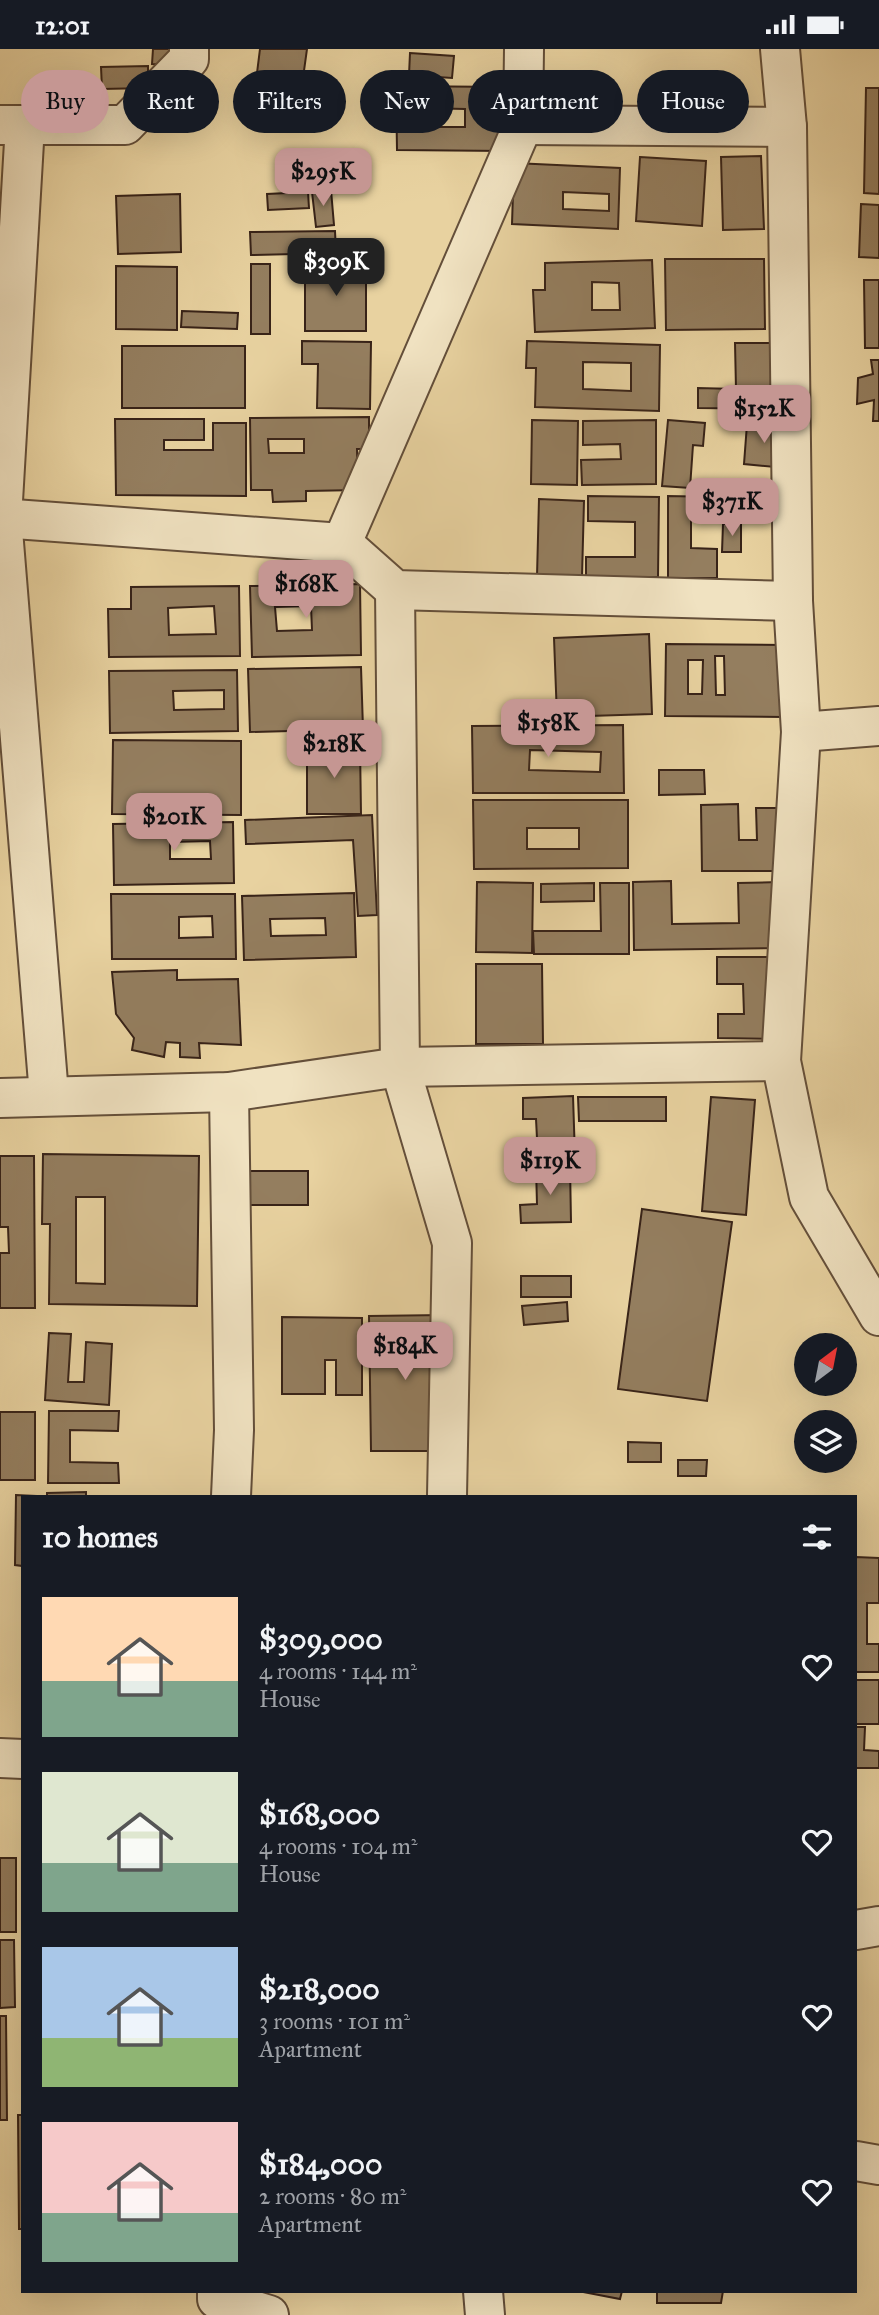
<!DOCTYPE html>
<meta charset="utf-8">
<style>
:root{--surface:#171b24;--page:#242831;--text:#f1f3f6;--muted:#9ea1a6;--accent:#c59692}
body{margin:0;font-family:"IM FELL Great Primer",serif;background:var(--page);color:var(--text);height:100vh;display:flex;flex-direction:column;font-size:26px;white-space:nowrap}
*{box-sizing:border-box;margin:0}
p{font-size:23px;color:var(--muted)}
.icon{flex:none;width:38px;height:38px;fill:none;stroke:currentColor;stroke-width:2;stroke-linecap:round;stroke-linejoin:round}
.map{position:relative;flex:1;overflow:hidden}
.sheet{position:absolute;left:21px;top:1446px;width:836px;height:798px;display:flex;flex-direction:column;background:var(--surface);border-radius:0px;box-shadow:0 7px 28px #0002}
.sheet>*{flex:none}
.hud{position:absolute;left:21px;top:21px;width:838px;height:63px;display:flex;gap:14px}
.needle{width:46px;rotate:32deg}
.fabs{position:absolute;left:794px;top:1284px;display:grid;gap:14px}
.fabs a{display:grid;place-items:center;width:63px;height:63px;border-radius:50%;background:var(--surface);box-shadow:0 7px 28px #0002;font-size:35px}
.price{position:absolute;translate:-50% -60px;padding:0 16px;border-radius:14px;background:var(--accent);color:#111;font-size:23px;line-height:46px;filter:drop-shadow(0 2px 4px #0008)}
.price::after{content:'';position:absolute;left:50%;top:42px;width:21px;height:16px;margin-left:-10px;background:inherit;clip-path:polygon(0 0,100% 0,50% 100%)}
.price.selected{background:#222;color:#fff}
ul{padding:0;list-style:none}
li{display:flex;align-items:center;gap:21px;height:175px;padding:0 21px}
li span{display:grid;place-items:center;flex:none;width:196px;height:140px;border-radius:0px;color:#555}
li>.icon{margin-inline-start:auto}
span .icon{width:84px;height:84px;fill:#fffc;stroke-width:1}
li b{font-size:30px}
h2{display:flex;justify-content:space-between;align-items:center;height:84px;padding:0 21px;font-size:30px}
.chip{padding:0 24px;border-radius:32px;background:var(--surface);box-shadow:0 7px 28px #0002;font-size:24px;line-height:63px}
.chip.selected{background:var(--accent);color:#111}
.status{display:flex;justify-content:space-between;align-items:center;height:49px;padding:0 35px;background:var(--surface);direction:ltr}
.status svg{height:19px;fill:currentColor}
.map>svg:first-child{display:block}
</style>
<div class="status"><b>12:01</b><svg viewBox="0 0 49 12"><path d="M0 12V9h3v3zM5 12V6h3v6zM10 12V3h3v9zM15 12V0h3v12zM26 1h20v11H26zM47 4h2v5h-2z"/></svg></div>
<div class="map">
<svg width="879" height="2266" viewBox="0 0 879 2266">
<rect width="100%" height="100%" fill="#e8d2a0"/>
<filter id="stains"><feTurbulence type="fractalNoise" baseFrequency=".00286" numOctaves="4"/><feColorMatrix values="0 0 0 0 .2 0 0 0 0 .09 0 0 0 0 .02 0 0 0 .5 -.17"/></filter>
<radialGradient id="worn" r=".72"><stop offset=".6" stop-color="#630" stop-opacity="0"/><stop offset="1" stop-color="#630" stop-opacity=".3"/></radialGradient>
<g fill="#947e5f" stroke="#382318" stroke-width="2" fill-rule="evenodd">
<path d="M153 0H178L177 17 152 15Z"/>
<path d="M260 0H307L303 29 257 24Z"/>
<path d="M410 4 454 7 452 29 409 26Z"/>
<path d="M148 17V39L102 40 101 18Z"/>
<path d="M396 37 505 38V102L397 101ZM421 59 465 60V78H420Z"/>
<path d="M866 39H879V145L864 144Z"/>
<path d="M761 107 764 180 723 181 721 108Z"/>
<path d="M640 108 706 112 702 177 636 172Z"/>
<path d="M514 114 620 119 618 180 512 175ZM563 143 609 145V162L563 160Z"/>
<path d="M331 141 334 176 316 178 312 143Z"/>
<path d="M308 143 309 159 268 161 267 145Z"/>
<path d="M180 145 181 203 118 205 116 147Z"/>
<path d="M861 155 879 156V209L859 208Z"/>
<path d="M335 182 336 204 251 206 250 183Z"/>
<path d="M665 210H764L765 280 666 281Z"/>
<path d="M652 211 655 279 535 283 533 241H545V214ZM592 233 619 234 620 261H592Z"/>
<rect x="251" y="215" width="19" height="70"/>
<path d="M116 217 177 218V281L116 280Z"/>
<rect x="305" y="217" width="61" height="65"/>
<path d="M864 231H879V299H865Z"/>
<path d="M182 262 238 264 237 280 181 278Z"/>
<path d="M302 292 371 293 370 360 317 359 318 315H302Z"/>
<path d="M527 292 660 296 659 362 535 358 536 319H526ZM583 313 631 314V342L583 340Z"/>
<path d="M735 294H783V360L698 359V339L736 340Z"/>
<rect x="122" y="297" width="123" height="62"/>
<path d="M871 311H879V372H873L874 351 857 355 858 329 873 325Z"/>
<path d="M369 368V400H357L358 441 306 442V452L273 453 272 441H251L250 369ZM268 390H304V404H269Z"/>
<path d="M115 370H204V391H164V401H213V374H246V447L116 446Z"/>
<path d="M532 371 578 372 577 436 531 435Z"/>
<path d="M656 371V435L582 436 581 411 621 410 620 395 583 396V372Z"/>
<path d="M668 371 705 374 703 397 693 396 690 439 662 437Z"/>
<path d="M747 375 788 378 775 418 744 415Z"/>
<path d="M588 447 659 448 658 528H586V508H635V473L588 472Z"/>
<path d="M668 447 717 448 716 465H691V499L717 500V529H668Z"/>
<path d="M539 450 584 452 582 528 537 527Z"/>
<path d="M723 475H741V503H722Z"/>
<path d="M360 535 361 606 252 608 250 537ZM311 557 312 581 277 582 275 558Z"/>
<path d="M239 537 240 607 109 608 108 560H131V538ZM214 557 216 585 169 586 168 559Z"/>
<path d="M649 585 652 665 557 668 554 589Z"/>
<path d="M666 595 784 596V668L665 667ZM715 607H724L725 646H716ZM688 611H703L702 645H688Z"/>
<path d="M361 618 363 680 250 683 248 620Z"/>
<path d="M237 621 238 682 110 684 109 622ZM224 641V660L174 661 173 642Z"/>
<path d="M623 676 624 744H473L472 677ZM530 701 601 703 600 723 529 721Z"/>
<path d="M113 691 241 692V766L112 765Z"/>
<path d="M307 697H360L361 765H307Z"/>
<path d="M659 721H704L705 745 659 746Z"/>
<path d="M473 751H628V819L474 820ZM527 779H579V800H527Z"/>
<path d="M738 755 739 791H757L756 759H782L783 822H702L701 756Z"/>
<path d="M372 766 377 866 358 867 353 791 246 795 245 771Z"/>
<path d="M233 773 234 834 114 836 113 775ZM210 792 211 810H170V793Z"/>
<path d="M671 832 672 875 739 874 738 834 780 833 782 899 634 901 633 833Z"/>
<path d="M477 833 533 834 532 904 476 903Z"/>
<path d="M594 834V852L541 853V835Z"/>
<path d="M600 834H629V905H534L533 882H601Z"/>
<path d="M354 844 356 908 244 911 242 847ZM325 869 326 886 271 887 270 870Z"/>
<path d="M111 845H235L236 910H112ZM212 867 213 888 179 889V868Z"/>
<path d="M717 908H780V990L718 989V965H744L743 935H717Z"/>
<path d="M476 915H542L543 995H476Z"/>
<path d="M177 921V931L238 930 241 996 199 994 200 1009 180 1008V994L166 993 164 1008 132 1001 134 989 116 965 112 923Z"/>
<path d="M573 1047 575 1108 538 1109 536 1070H523V1049Z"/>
<path d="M578 1048H666V1072H579Z"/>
<path d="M711 1048 755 1051 746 1166 702 1162Z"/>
<path d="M43 1105 199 1107 197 1257 49 1255 50 1175H42ZM76 1148H105V1235L76 1234Z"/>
<path d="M0 1107H34L35 1259H0V1204H9L8 1178H0Z"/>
<path d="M570 1117 571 1173 521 1174 520 1156 537 1155 536 1118Z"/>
<path d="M249 1122H308V1156H250Z"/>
<path d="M642 1160 732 1173 707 1352 618 1340Z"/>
<rect x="521" y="1227" width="50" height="21"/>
<path d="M567 1253 568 1272 524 1276 522 1257Z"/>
<path d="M444 1266 437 1402H371L369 1267Z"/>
<path d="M282 1268 362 1269V1346H336V1311H325V1345H282Z"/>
<path d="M49 1284 71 1285 68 1333H84L86 1293 112 1295 109 1356 45 1351Z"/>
<path d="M49 1362H119L118 1382 70 1381V1413L118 1414 119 1434H48Z"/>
<rect x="0" y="1363" width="35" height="68"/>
<path d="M628 1393 661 1394V1413H628Z"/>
<path d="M678 1411H707L706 1427H678Z"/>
<path d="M86 1443V1447H47V1444Z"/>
<path d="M16 1446 37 1447H23V1517L15 1516Z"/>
<path d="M856 1508 879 1509V1554H867V1595H879V1623H856Z"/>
<rect x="856" y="1631" width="23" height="44"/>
<path d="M856 1678H865L864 1701 879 1702V1719H856Z"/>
<rect x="0" y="1809" width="16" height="74"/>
<path d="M0 1891H14L15 1958 0 1959Z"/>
<path d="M0 1967H6L7 2071H0Z"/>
<path d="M18 2066H23V2180H19Z"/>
<path d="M578 2242H622L620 2250Z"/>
<path d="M657 2242H723L721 2254H657Z"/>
</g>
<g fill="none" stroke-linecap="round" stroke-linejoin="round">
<g stroke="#644f3a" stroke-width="42">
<g id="minor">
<path d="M780 0 787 78 793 552 801 683 781 1012 809 1148 879 1267"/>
<path d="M0 76H125L189 10V0"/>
<path d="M25 76 2 469 49 1046"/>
<path d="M523 76 787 78"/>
<path d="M0 469 342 494 395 541 793 552"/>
<path d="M342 494 523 76 524 0"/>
<path d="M395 541 400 1018 452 1194 447 1447"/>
<path d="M801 683 879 677"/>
<path d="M229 1043 234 1381 231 1447"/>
<path d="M0 1049 229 1043 400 1018 781 1012"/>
<path d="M0 1709 23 1710"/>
<path d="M856 1881 879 1877"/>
<path d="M856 2112 879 2116"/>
<path d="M217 2242V2250L269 2266"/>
<path d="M483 2242 485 2266"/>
</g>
</g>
<use href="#minor" stroke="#f0e2c1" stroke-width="38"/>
</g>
<rect width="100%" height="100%" filter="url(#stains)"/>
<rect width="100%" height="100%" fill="url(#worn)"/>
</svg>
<div class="fabs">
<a><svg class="needle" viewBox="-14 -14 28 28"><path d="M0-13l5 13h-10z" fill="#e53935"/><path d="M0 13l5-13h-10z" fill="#9ea1a6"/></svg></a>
<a><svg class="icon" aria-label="layers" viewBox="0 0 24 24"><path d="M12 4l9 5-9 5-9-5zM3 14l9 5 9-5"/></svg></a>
</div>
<b class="price" style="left:323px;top:159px">$295K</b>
<b class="price selected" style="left:336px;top:249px">$309K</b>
<b class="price" style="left:764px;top:396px">$152K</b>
<b class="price" style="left:732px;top:489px">$371K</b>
<b class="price" style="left:306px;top:571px">$168K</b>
<b class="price" style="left:548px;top:710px">$158K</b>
<b class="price" style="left:334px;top:731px">$218K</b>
<b class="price" style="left:174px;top:804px">$201K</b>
<b class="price" style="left:550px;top:1148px">$119K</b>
<b class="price" style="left:405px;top:1333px">$184K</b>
<div class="hud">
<a class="chip selected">Buy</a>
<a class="chip">Rent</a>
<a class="chip">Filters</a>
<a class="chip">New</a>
<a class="chip">Apartment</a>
<a class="chip">House</a>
</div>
<section class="sheet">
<h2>10 homes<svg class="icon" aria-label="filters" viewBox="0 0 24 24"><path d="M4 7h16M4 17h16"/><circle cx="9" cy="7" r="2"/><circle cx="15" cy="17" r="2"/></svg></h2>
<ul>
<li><span style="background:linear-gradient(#ffd9b3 60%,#7fa58c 0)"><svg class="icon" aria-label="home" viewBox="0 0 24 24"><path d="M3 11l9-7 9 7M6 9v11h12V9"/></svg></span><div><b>$309,000</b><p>4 rooms · 144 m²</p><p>House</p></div><svg class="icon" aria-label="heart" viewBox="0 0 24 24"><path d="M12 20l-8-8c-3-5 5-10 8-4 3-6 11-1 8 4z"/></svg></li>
<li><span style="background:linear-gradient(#dfe7d0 65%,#7fa58c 0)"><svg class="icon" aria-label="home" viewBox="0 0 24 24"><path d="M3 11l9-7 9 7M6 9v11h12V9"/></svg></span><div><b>$168,000</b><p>4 rooms · 104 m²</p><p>House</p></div><svg class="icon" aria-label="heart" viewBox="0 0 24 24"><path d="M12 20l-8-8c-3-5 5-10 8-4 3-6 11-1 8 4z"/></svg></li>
<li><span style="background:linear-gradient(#a9c7e8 65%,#8fb573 0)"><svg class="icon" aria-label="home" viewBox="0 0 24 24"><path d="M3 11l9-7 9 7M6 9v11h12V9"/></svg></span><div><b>$218,000</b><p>3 rooms · 101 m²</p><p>Apartment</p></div><svg class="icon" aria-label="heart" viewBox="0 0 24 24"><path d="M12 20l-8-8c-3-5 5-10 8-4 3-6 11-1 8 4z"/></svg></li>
<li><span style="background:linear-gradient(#f6c9c9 65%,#7fa58c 0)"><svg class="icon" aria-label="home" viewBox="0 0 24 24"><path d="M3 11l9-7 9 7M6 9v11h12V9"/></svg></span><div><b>$184,000</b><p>2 rooms · 80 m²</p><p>Apartment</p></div><svg class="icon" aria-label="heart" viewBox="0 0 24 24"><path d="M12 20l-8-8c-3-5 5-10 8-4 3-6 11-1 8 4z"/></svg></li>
</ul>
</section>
</div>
